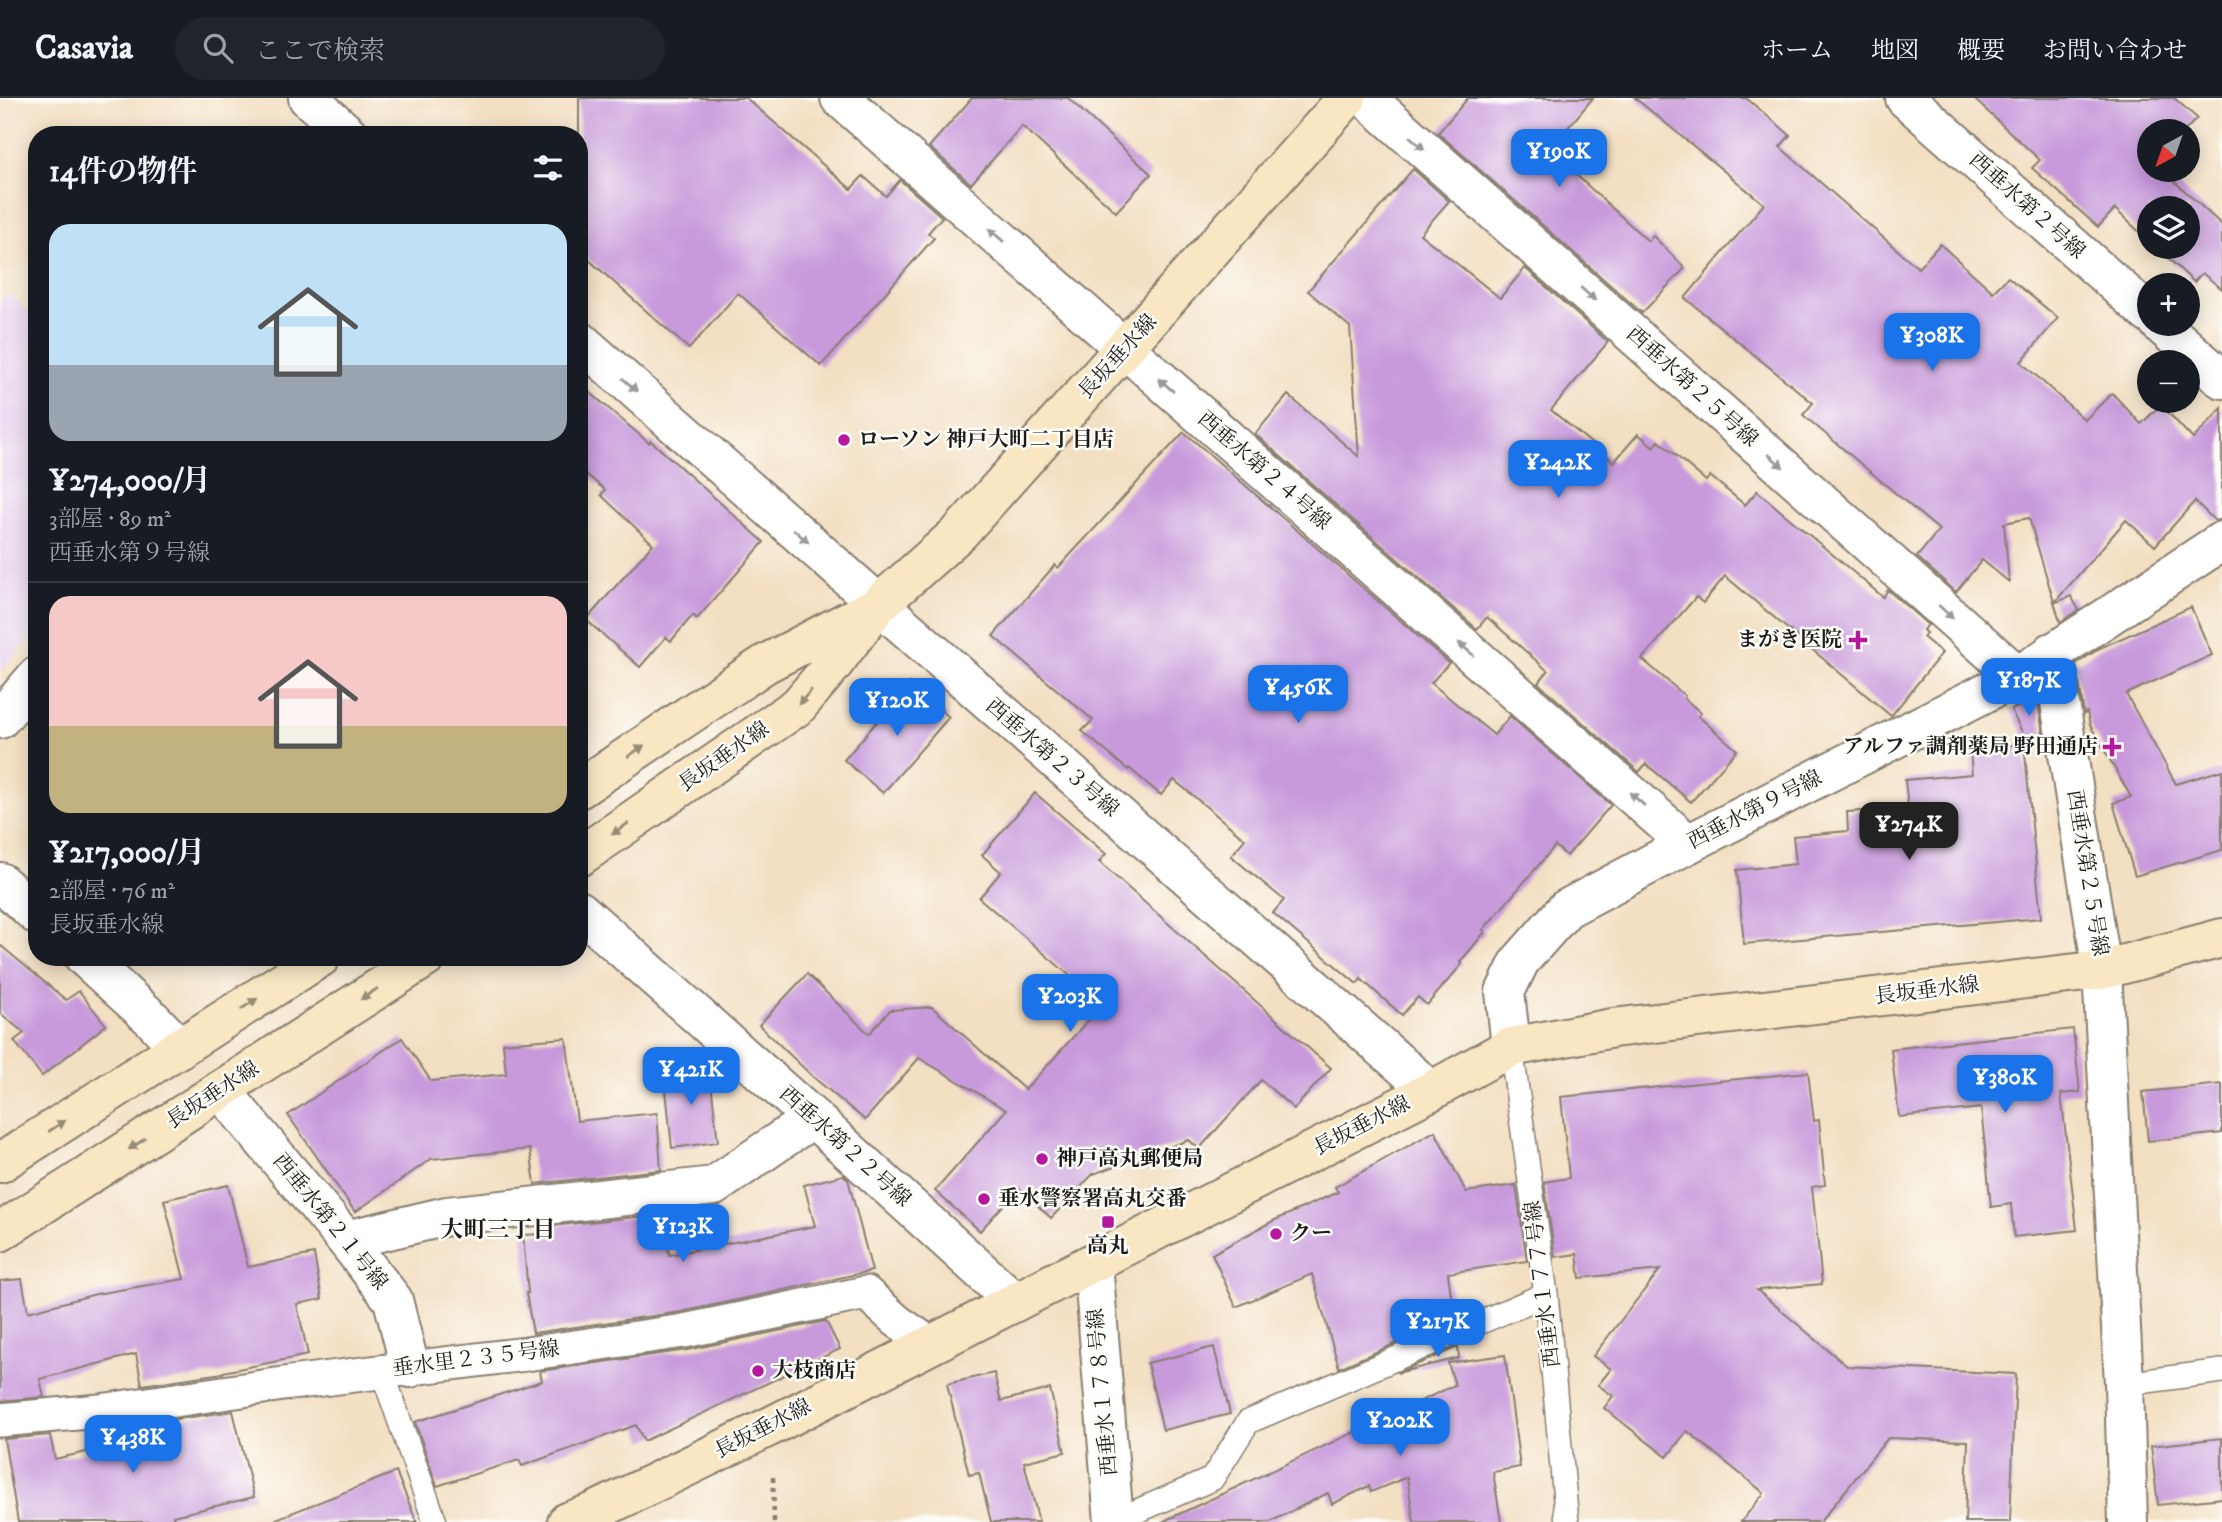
<!DOCTYPE html>
<html lang="ja">
<meta charset="utf-8">
<style>
:root{--surface:#171b24;--page:#20242c;--text:#f1f3f6;--muted:#9ea1a6;--line:#363941;--accent:#1a73e8}
body{margin:0;font-family:"IM FELL DW Pica","Noto Serif JP",serif;background:var(--page);color:var(--text);height:100vh;display:flex;flex-direction:column;font-size:26px;white-space:nowrap}
*{box-sizing:border-box;margin:0}
p{font-size:23px;color:var(--muted)}
.icon{flex:none;width:38px;height:38px;fill:none;stroke:currentColor;stroke-width:2;stroke-linecap:round;stroke-linejoin:round}
.map{position:relative;flex:1;overflow:hidden}
.panel{position:absolute;left:28px;top:28px;width:560px;height:840px;display:flex;flex-direction:column;background:var(--surface);border-radius:28px;box-shadow:0 4px 18px #0003}
.panel>*{flex:none}
.needle{width:46px;rotate:220deg}
.buttons{position:absolute;left:2137px;top:21px;display:grid;gap:14px}
.buttons a{display:grid;place-items:center;width:63px;height:63px;border-radius:50%;background:var(--surface);box-shadow:0 4px 18px #0003;font-size:35px}
.price{position:absolute;translate:-50% -60px;padding:0 16px;border-radius:14px;background:var(--accent);color:#fff;font-size:23px;line-height:46px;filter:drop-shadow(0 2px 4px #0008)}
.price::after{content:'';position:absolute;left:50%;top:42px;width:21px;height:16px;margin-left:-10px;background:inherit;clip-path:polygon(0 0,100% 0,50% 100%)}
.price.selected{background:#222;color:#fff}
ul{padding:0;list-style:none}
li{display:grid;align-content:center;gap:14px;height:371px;padding:0 21px}
li+li{border-top:2px solid var(--line)}
li span{display:grid;place-items:center;height:217px;border-radius:21px;color:#555}
li>.icon{margin-inline-start:auto}
span .icon{width:126px;height:126px;fill:#fffc;stroke-width:1}
li b{font-size:30px}
h2{display:flex;justify-content:space-between;align-items:center;height:84px;padding:0 21px;font-size:30px}
header{display:flex;align-items:center;gap:42px;box-sizing:border-box;height:98px;padding:0 35px;background:var(--surface);border-bottom:2px solid var(--line)}
header strong{font-size:33px}
nav{display:flex;gap:38px;margin-inline-start:auto;font-size:24px}
.search{width:490px;height:63px;background:var(--page);display:flex;align-items:center;gap:18px;box-sizing:border-box;padding:0 24px;border-radius:38px;color:var(--muted);font-size:26px}
.map>svg:first-child{display:block}
</style>
<header>
<strong>Casavia</strong>
<div class="search"><svg class="icon" aria-label="search" viewBox="0 0 24 24"><circle cx="10" cy="10" r="6"/><path d="M15 15l6 6"/></svg>ここで検索</div>
<nav><a>ホーム</a><a>地図</a><a>概要</a><a>お問い合わせ</a></nav>
</header>
<div class="map">
<svg width="2222" height="1424" viewBox="0 0 2222 1424">
<rect width="100%" height="100%" fill="#fdfcf7"/>
<filter id="ink" filterUnits="userSpaceOnUse"><feTurbulence type="fractalNoise" baseFrequency=".0143" numOctaves="2"/><feDisplacementMap in="SourceGraphic" scale="14" xChannelSelector="R" yChannelSelector="G"/><feConvolveMatrix kernelMatrix="1 2 1 2 8 2 1 2 1" color-interpolation-filters="sRGB"/></filter>
<filter id="wash" filterUnits="userSpaceOnUse"><feTurbulence type="fractalNoise" baseFrequency=".00686" numOctaves="4" result="noise"/><feDisplacementMap in="SourceGraphic" scale="28" xChannelSelector="R" yChannelSelector="G"/><feGaussianBlur stdDeviation="1.57" result="paint"/><feColorMatrix in="noise" values="0 0 0 0 0 0 0 0 0 0 0 0 0 0 0 0 0 1.4 0 .05"/><feComposite in="paint" operator="in"/></filter>
<g filter="url(#wash)">
<rect width="100%" height="100%" fill="#f3dfc2"/>
<path fill="#e7d2ef" d="M8 196 37 220V532L0 574V205Z"/>
<g id="blocks">
<g fill="#c89adc">
<path d="M579 0H746L851 91 863 78 886 98 900 82 942 119 928 135 934 140 821 268 738 195 689 251 579 153Z"/>
<path d="M972 0H1068L1151 76 1116 114 1022 28 971 86 929 49Z"/>
<path d="M1468 0H1593L1549 52 1648 143 1653 138 1685 170 1642 215 1438 35Z"/>
<path d="M1635 0H1746L1790 37 1780 49 1918 170 1940 146 1993 194 2008 179 2058 220 2021 264 2085 322 2112 295 2141 326 2161 307 2193 341 2222 310V421L2215 423 2195 403 2155 448 2126 422 2054 505 2071 498 2079 512 2060 524 2029 420 2004 425 2009 484 1982 462 1956 494 1917 459 1939 432 1803 317 1813 305 1685 200 1764 106Z"/>
<path d="M1973 0H2174L2197 20 2185 33H2149V72H2162L2222 127V191L2202 175 2194 184 2156 149H2188V110H2149V143L2115 111 2098 129 2032 70 2040 62Z"/>
<path d="M1413 71 1449 103 1420 136 1500 200 1525 170 1608 244 1551 312 1614 364 1638 336 1654 349 1659 343 1706 383 1710 378 1745 407 1757 393 1883 499 1888 492 1928 527 1923 532 1926 535 1923 539 1942 555 1891 618 1725 478 1703 505 1696 499 1642 561 1685 598 1684 600 1701 615 1698 618 1737 652 1691 704 1646 666 1639 674 1538 585 1548 573 1487 519 1477 531 1255 336 1288 297 1359 359 1350 229 1308 193Z"/>
<path d="M579 285 649 345 651 343 764 444 697 521 693 517 671 543 666 539 640 569 586 522 653 446 601 397 605 392 579 370Z"/>
<path d="M1184 334 1449 565 1431 585 1494 637 1510 618 1611 707 1567 758 1555 748 1483 832 1485 834 1460 864 1462 866 1427 907 1418 899 1402 917 1361 881 1357 886 1273 815 1284 802 1231 758 1245 741 1174 682 1161 697 1129 670 1128 672 1082 633 1093 622 993 538 1055 467 1058 470Z"/>
<path d="M2191 509 2212 557 2126 596 2176 686 2222 672V752L2135 778 2113 705 2131 699 2090 627 2087 614 2084 616 2076 566 2100 550Z"/>
<path d="M910 585 949 619 883 695 844 662Z"/>
<path d="M2037 598 2043 635 2026 642 2011 612Z"/>
<path d="M2024 646 2041 820 1744 846 1737 772 1796 766 1793 738 1848 733 1847 714 1908 710 1905 682 1972 676 1970 651Z"/>
<path d="M1035 695 1106 756 1099 764 1331 970 1294 1011 1261 982 1199 1051 1189 1042 1093 1076 1051 1120 1019 1090 980 1133 935 1093 1006 1012 919 960 865 1022 813 979 759 927 807 876 869 936 890 912 932 909 1025 992 1103 906 979 800 1001 774 982 757Z"/>
<path d="M0 847 66 902 79 893 106 927 42 978 14 943 24 935 0 915Z"/>
<path d="M2073 931 2080 994 2061 996 2077 1132 2014 1139 2011 1106 1991 1109 1981 1010 1899 1019 1891 951Z"/>
<path d="M402 940 431 983 506 976 503 945 566 940 577 1023 657 1015 661 1072 535 1086 530 1051 431 1061 355 1114 288 1017Z"/>
<path d="M709 968 718 1044 672 1050 664 973Z"/>
<path d="M1808 974 1814 1023 1819 1022 1825 1087 1812 1089 1822 1186 1757 1192 1847 1268 2016 1276 2010 1424H1965L1968 1343 1888 1340 1820 1424H1741L1764 1395 1687 1333 1667 1359 1604 1310 1613 1298 1598 1287 1611 1271 1593 1258 1660 1172 1580 1180 1577 1156 1555 1159 1544 1084 1569 1080 1561 999Z"/>
<path d="M2222 986V1035L2148 1043 2143 994Z"/>
<path d="M1435 1033 1466 1094 1516 1087 1527 1163 1448 1175 1454 1220 1339 1270 1312 1176 1236 1209 1212 1156 1273 1123 1338 1094 1335 1089Z"/>
<path d="M843 1077 848 1081 872 1173 681 1214 533 1235 526 1195H528L523 1137 542 1136 541 1129 665 1116 669 1157 815 1128 804 1087Z"/>
<path d="M228 1087 248 1169 314 1156 322 1201 297 1206 308 1257 223 1274V1275L142 1287 136 1256 40 1281 44 1299 0 1303V1183L22 1181 28 1214 96 1196 184 1181 164 1102Z"/>
<path d="M826 1223 840 1251 644 1343 636 1327 522 1368 519 1362 437 1388 415 1324 542 1283 540 1273 687 1252Z"/>
<path d="M1214 1249 1230 1316 1163 1332 1147 1265Z"/>
<path d="M1458 1249 1459 1260 1397 1275Z"/>
<path d="M1505 1257 1520 1369 1493 1374 1501 1424H1414L1407 1379 1371 1394 1369 1388 1332 1406 1328 1395 1270 1424H1162L1455 1287 1448 1265Z"/>
<path d="M994 1275 1001 1303 1050 1291 1065 1354 1024 1364 1039 1424H991L979 1375 969 1377 947 1286Z"/>
<path d="M233 1313 254 1399 173 1418 174 1424H18L4 1341 50 1337 55 1361 153 1339 150 1325Z"/>
<path d="M2222 1340V1400L2158 1407 2151 1348Z"/>
<path d="M396 1374 417 1424H277L276 1421Z"/>
</g>
</g>
</g>
<g filter="url(#ink)">
<use href="#blocks" fill-opacity="0" stroke="#887e6f" stroke-width="2"/>
<g fill="none" stroke-linecap="round" stroke-linejoin="round">
<g stroke="#887e6f" stroke-width="26">
<g id="service">
<path d="M1511 949 1546 1196 1567 1424"/>
<path d="M382 1273 435 1424"/>
<path d="M2124 1286 2222 1273"/>
<path d="M1114 1423 1212 1381 1248 1324 1546 1196"/>
</g>
</g>
<g stroke="#887e6f" stroke-width="37">
<path id="pedestrian" d="M0 1322 100 1313 290 1285 526 1256 684 1233 866 1195 897 1223 932 1247"/>
</g>
<g stroke="#887e6f" stroke-width="42">
<g id="minor">
<path d="M308 0 349 37"/>
<path d="M840 0 1688 746"/>
<path d="M1366 0 2018 578"/>
<path d="M579 242 1431 993"/>
<path d="M2052 554 2102 872 2124 1286 2128 1424"/>
<path d="M0 621 37 578"/>
<path d="M0 784 37 817"/>
<path d="M579 812 813 1020 1015 1204"/>
<path d="M84 859 151 920 180 950"/>
<path d="M1511 949 1505 894 1520 863 1566 811 1688 746 2018 578 2222 443"/>
<path d="M221 992 346 1142 393 1202 410 1270"/>
<path d="M346 1142 447 1118 714 1088 813 1020"/>
<path d="M1093 1165 1114 1424"/>
</g>
</g>
<g stroke="#887e6f" stroke-width="42">
<g id="tertiary">
<path d="M1905 0 2149 216"/>
<path d="M2160 226 2222 281"/>
</g>
</g>
<g stroke="#887e6f" stroke-width="42">
<g id="secondary">
<path d="M579 691 765 566 867 513"/>
<path d="M579 759 798 608 831 569 878 507 960 434 1347 0"/>
<path d="M0 1065 321 859"/>
<path d="M0 1134 427 859"/>
<path d="M567 1424 592 1415 771 1328 1431 993 1511 949 1613 930 2102 872 2222 840"/>
</g>
</g>
<path stroke="#887e6f" stroke-width="4.5" stroke-dasharray="5 5" stroke-linecap="butt" d="M773 1379 774 1424"/>
<use href="#service" stroke="#fff" stroke-width="23"/>
<use href="#pedestrian" stroke="#fff" stroke-width="33"/>
<use href="#minor" stroke="#fff" stroke-width="38"/>
<use href="#tertiary" stroke="#fff" stroke-width="38"/>
<use href="#secondary" stroke="#f9e7c3" stroke-width="38"/>
</g>
<defs><path id="oneway-solid" d="M-6-.8H1V-3.2L6.5 0L1 3.2V.8H-6Z" transform="scale(1.75)"/></defs>
<g fill="#999">
<use href="#oneway-solid" transform="translate(1417 45) rotate(42)"/>
<use href="#oneway-solid" transform="translate(996 137) rotate(-139)"/>
<use href="#oneway-solid" transform="translate(1588 196) rotate(42)"/>
<use href="#oneway-solid" transform="translate(630 287) rotate(42)"/>
<use href="#oneway-solid" transform="translate(1166 287) rotate(-139)"/>
<use href="#oneway-solid" transform="translate(1776 363) rotate(42)"/>
<use href="#oneway-solid" transform="translate(801 438) rotate(42)"/>
<use href="#oneway-solid" transform="translate(1946 514) rotate(42)"/>
<use href="#oneway-solid" transform="translate(1466 551) rotate(-139)"/>
<use href="#oneway-solid" transform="translate(1637 701) rotate(-139)"/>
</g>
<g fill="#968c78">
<use href="#oneway-solid" transform="translate(805 599) rotate(131)"/>
<use href="#oneway-solid" transform="translate(636 653) rotate(-34)"/>
<use href="#oneway-solid" transform="translate(620 731) rotate(145)"/>
<use href="#oneway-solid" transform="translate(369 896) rotate(147)"/>
<use href="#oneway-solid" transform="translate(249 906) rotate(-33)"/>
<use href="#oneway-solid" transform="translate(57 1028) rotate(-33)"/>
<use href="#oneway-solid" transform="translate(137 1046) rotate(147)"/>
</g>
</g>
<g fill="#b5179e" stroke="#fdfcf7" stroke-width="2.5">
<circle cx="844" cy="342" r="7"/>
<path d="M1854.5 531.5h7v7h7v7h-7v7h-7v-7h-7v-7h7z"/>
<path d="M2108.5 638.5h7v7h7v7h-7v7h-7v-7h-7v-7h7z"/>
<circle cx="1042" cy="1061" r="7"/>
<circle cx="984" cy="1101" r="7"/>
<rect x="1101" y="1117" width="14" height="14" rx="3.5"/>
<circle cx="1276" cy="1136" r="7"/>
<circle cx="758" cy="1273" r="7"/>
</g>
<g text-anchor="middle" dominant-baseline="central" stroke-width="5" stroke-linejoin="round" paint-order="stroke">
<g font-size="21" fill="#1c1c1c" stroke="#fdfcf7">
<text transform="translate(2027 108) rotate(42)">西垂水第２号線</text>
<text transform="translate(1118 259) rotate(-48)">長坂垂水線</text>
<text transform="translate(1692 289) rotate(42)">西垂水第２５号線</text>
<text transform="translate(1264 373) rotate(41)">西垂水第２４号線</text>
<text transform="translate(724 659) rotate(-35)">長坂垂水線</text>
<text transform="translate(1052 660) rotate(41)">西垂水第２３号線</text>
<text transform="translate(1755 712) rotate(-27)">西垂水第９号線</text>
<text transform="translate(2087 775) rotate(81)">西垂水第２５号線</text>
<text transform="translate(1927 893) rotate(-7)">長坂垂水線</text>
<text transform="translate(213 997) rotate(-33)">長坂垂水線</text>
<text transform="translate(1362 1028) rotate(-27)">長坂垂水線</text>
<text transform="translate(845 1049) rotate(42)">西垂水第２２号線</text>
<text transform="translate(330 1124) rotate(51)">西垂水第２１号線</text>
<text transform="translate(1543 1186) rotate(-97)">西垂水１７７号線</text>
<text transform="translate(476 1261) rotate(-7)">垂水里２３５号線</text>
<text transform="translate(1103 1294) rotate(-95)">西垂水１７８号線</text>
<text transform="translate(763 1331) rotate(-27)">長坂垂水線</text>
</g>
<g font-size="21" font-weight="bold" fill="#1c1c1c" stroke="#fdfcf7" text-anchor="start">
<text x="858" y="342">ローソン 神戸大町二丁目店</text>
<text x="1842" y="542" text-anchor="end">まがき医院</text>
<text x="2098" y="649" text-anchor="end">アルファ調剤薬局 野田通店</text>
<text x="1056" y="1061">神戸高丸郵便局</text>
<text x="998" y="1101">垂水警察署高丸交番</text>
<text x="1290" y="1136">クー</text>
<text x="1108" y="1148" text-anchor="middle">高丸</text>
<text x="772" y="1273">大枝商店</text>
</g>
<g font-size="23" font-weight="bold" fill="#1c1c1c" stroke="#fdfcf7">
<text x="498" y="1132">大町三丁目</text>
</g>
</g>
</svg>
<div class="buttons">
<a><svg class="needle" viewBox="-14 -14 28 28"><path d="M0-13l5 13h-10z" fill="#e53935"/><path d="M0 13l5-13h-10z" fill="#9ea1a6"/></svg></a>
<a><svg class="icon" aria-label="layers" viewBox="0 0 24 24"><path d="M12 4l9 5-9 5-9-5zM3 14l9 5 9-5"/></svg></a>
<a>+</a>
<a>−</a>
</div>
<b class="price" style="left:1559px;top:91px">¥190K</b>
<b class="price" style="left:1932px;top:275px">¥308K</b>
<b class="price" style="left:1558px;top:402px">¥242K</b>
<b class="price" style="left:2029px;top:620px">¥187K</b>
<b class="price" style="left:1298px;top:627px">¥456K</b>
<b class="price" style="left:897px;top:640px">¥120K</b>
<b class="price selected" style="left:1909px;top:764px">¥274K</b>
<b class="price" style="left:1070px;top:936px">¥203K</b>
<b class="price" style="left:691px;top:1009px">¥421K</b>
<b class="price" style="left:2005px;top:1017px">¥380K</b>
<b class="price" style="left:683px;top:1166px">¥123K</b>
<b class="price" style="left:1438px;top:1261px">¥217K</b>
<b class="price" style="left:1400px;top:1360px">¥202K</b>
<b class="price" style="left:133px;top:1377px">¥438K</b>
<section class="panel">
<h2>14件の物件<svg class="icon" aria-label="filters" viewBox="0 0 24 24"><path d="M4 7h16M4 17h16"/><circle cx="9" cy="7" r="2"/><circle cx="15" cy="17" r="2"/></svg></h2>
<ul>
<li><span style="background:linear-gradient(#bfe0f5 65%,#9aa5b1 0)"><svg class="icon" aria-label="home" viewBox="0 0 24 24"><path d="M3 11l9-7 9 7M6 9v11h12V9"/></svg></span><div><b>¥274,000/月</b><p>3部屋 · 89 m²</p><p>西垂水第９号線</p></div></li>
<li><span style="background:linear-gradient(#f6c9c9 60%,#c2b280 0)"><svg class="icon" aria-label="home" viewBox="0 0 24 24"><path d="M3 11l9-7 9 7M6 9v11h12V9"/></svg></span><div><b>¥217,000/月</b><p>2部屋 · 76 m²</p><p>長坂垂水線</p></div></li>
</ul>
</section>
</div>
